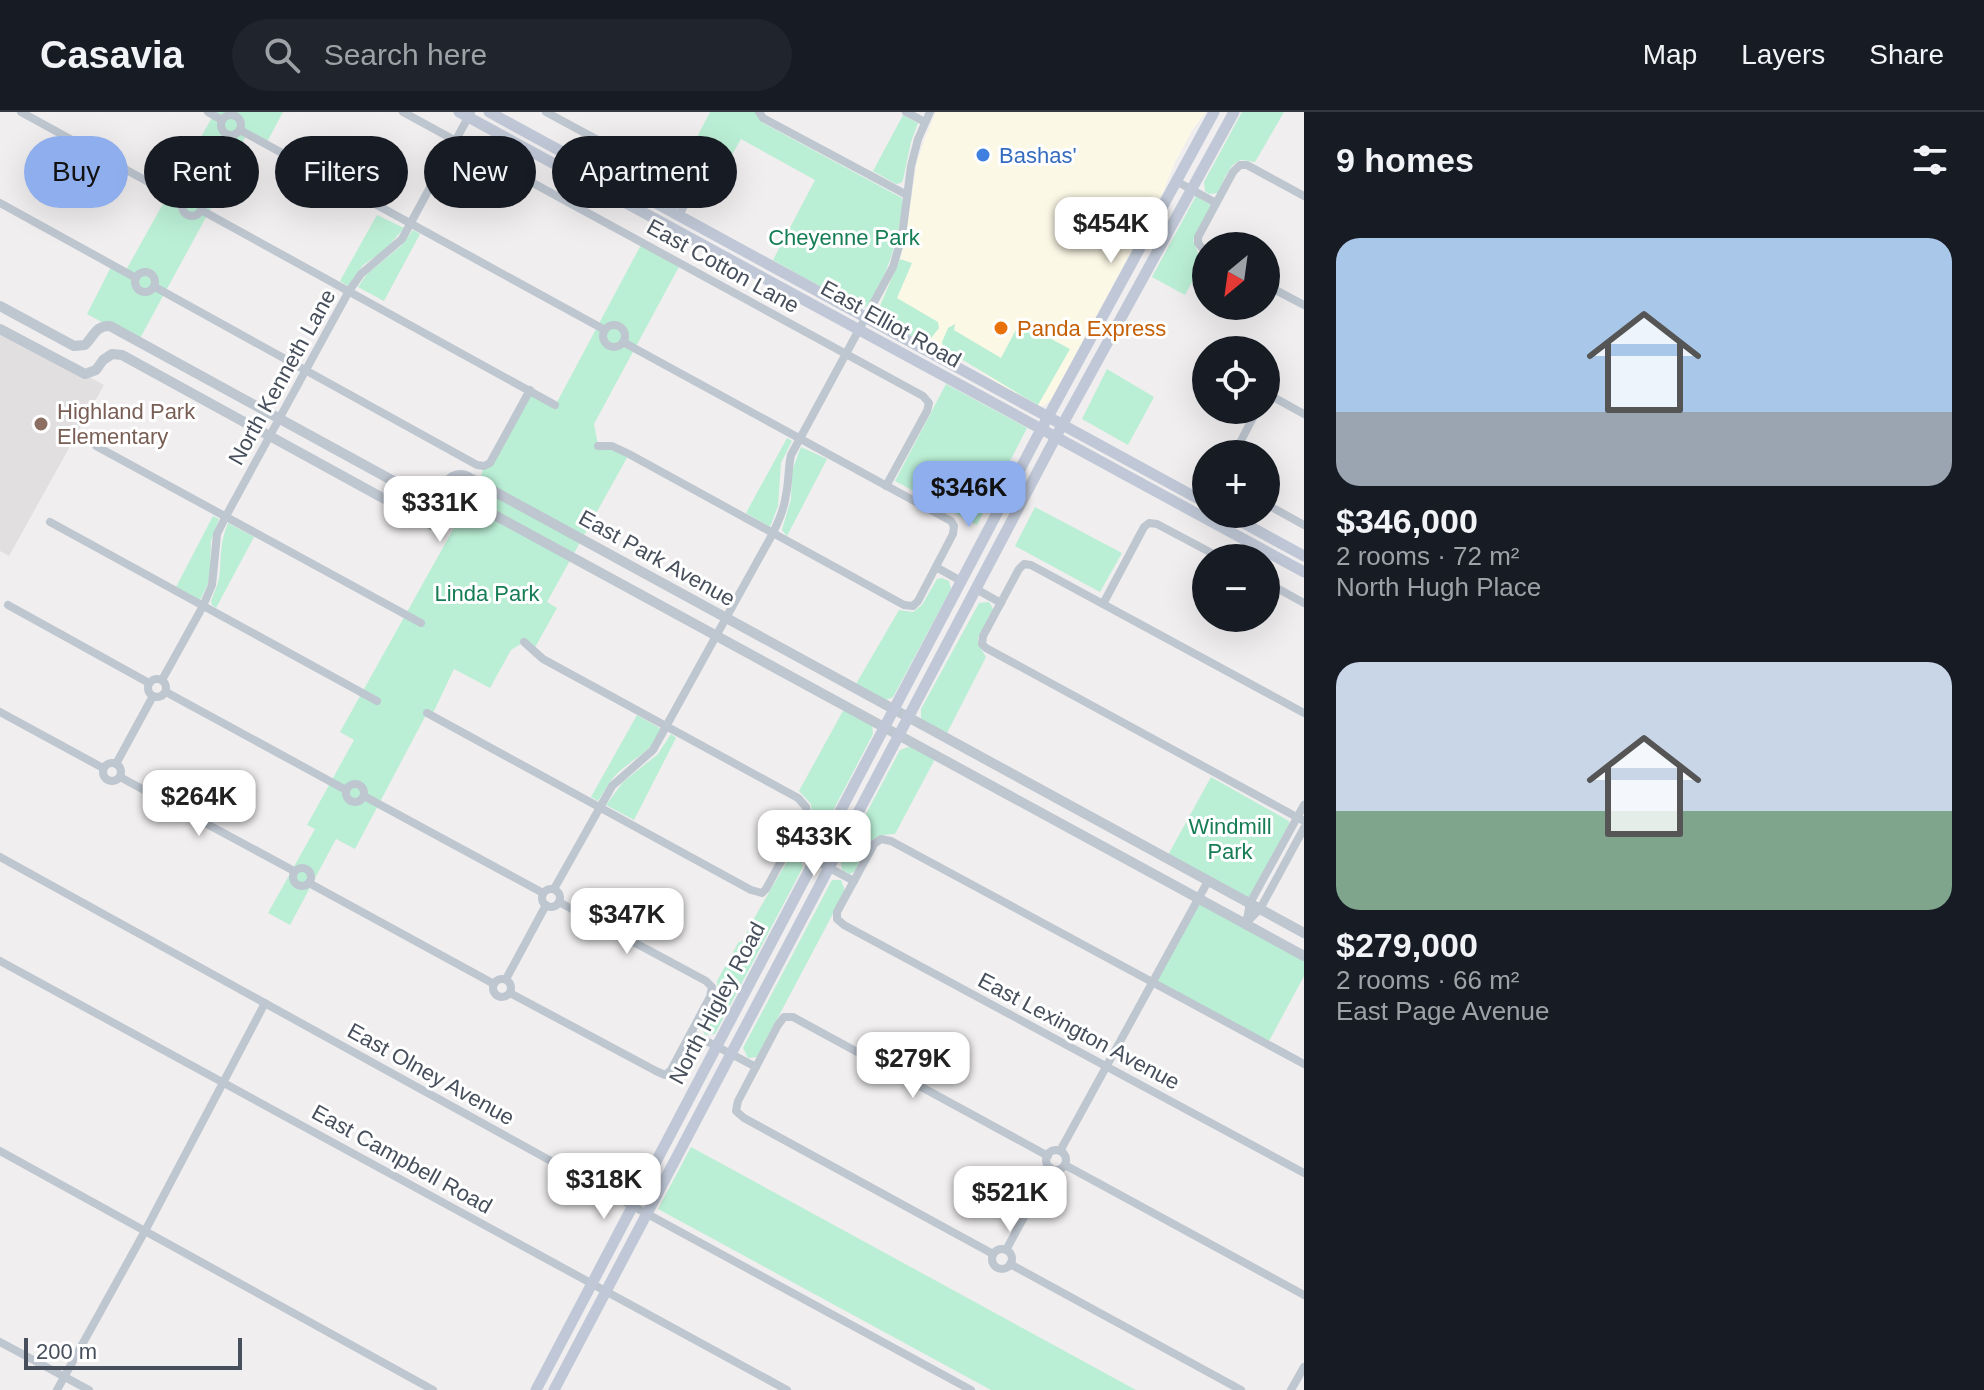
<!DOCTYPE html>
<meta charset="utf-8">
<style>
:root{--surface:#171b24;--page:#20242c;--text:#f1f3f6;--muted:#9ea1a6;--line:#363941;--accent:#8faeed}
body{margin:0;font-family:Arial,sans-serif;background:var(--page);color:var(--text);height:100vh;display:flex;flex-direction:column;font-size:30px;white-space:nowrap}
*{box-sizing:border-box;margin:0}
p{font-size:26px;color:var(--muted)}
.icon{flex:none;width:44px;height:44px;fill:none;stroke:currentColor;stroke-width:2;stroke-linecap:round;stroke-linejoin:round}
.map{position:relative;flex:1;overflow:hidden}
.side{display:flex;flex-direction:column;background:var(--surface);width:680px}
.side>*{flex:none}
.top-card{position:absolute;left:24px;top:24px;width:760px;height:72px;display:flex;gap:16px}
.needle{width:52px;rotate:209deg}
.buttons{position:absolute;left:1192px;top:120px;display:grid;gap:16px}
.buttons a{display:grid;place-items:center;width:88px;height:88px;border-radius:50%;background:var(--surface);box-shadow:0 8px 32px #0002;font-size:40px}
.scale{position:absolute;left:24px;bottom:20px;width:218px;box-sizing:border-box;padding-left:8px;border:4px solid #464f5b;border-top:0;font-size:22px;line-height:28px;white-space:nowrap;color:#464f5b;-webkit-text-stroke:6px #fff;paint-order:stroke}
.price{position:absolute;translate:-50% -68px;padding:0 18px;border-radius:16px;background:#fff;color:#222;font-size:26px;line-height:52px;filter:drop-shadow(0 2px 4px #0008)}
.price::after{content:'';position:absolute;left:50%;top:48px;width:24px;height:18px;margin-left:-12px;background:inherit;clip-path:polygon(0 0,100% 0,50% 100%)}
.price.current{background:var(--accent);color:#111}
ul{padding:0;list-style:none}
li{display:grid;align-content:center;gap:16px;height:424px;padding:0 32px}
li span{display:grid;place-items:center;height:248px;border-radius:24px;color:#555}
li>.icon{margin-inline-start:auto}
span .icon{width:144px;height:144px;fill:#fffc;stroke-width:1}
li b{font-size:34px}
h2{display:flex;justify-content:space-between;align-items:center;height:96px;padding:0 32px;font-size:34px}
.chip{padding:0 28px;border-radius:36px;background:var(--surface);box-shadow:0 8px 32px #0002;font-size:28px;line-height:72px}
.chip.current{background:var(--accent);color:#111}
header{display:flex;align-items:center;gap:48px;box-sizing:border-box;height:112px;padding:0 40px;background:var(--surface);border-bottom:2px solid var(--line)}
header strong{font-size:38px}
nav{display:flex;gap:44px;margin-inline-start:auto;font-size:28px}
.search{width:560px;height:72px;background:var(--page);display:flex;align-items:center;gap:20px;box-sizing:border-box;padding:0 28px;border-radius:44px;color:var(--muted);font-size:30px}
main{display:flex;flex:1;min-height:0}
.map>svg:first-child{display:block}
</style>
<header>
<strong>Casavia</strong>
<div class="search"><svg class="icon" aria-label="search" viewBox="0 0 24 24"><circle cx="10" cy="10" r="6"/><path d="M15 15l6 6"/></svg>Search here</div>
<nav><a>Map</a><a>Layers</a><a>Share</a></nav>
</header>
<main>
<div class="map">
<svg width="1304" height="1278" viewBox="0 0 1304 1278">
<rect width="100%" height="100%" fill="#f0eeee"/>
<path fill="#fcf8e6" d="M936 0H1206L1193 17 1175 50 1164 78 1051 288 1043 294H1039L1005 276 973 254 945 238 922 230 878 205V197L900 147 905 128 917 50 925 26Z"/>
<path fill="#e1dfe0" d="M0 217 104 273 9 444 0 439Z"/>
<g fill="#bbefd5">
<path d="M215 0H283L266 32 247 22 226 60 229 63 138 230 87 202 112 153 125 160 169 81 176 84 197 45 192 41Z"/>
<path d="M710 0H755L763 11 902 86 903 92C897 132 890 154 871 190 867 194 864 197 858 196L773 148 815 68 741 27 709 83 676 65Z"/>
<path d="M1242 0H1284L1255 50C1254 50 1243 48 1242 48 1229 50 1223 71 1218 81L1209 82 1205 79 1204 70Z"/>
<path d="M903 3 918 11 911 30 903 68 901 71 896 72 873 59Z"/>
<path d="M1196 84 1211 93 1193 128 1198 141 1205 146 1185 183 1152 165Z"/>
<path d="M377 103 404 116 385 138 363 153 348 174 340 169Z"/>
<path d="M413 118 420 122 384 189 358 175 367 162 401 134Z"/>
<path d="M642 131 681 151 594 312 598 333 629 342 547 490 557 496 533 539 524 530 511 538 490 576 454 557 432 603 427 601 355 737 336 727 290 813 268 801 315 717 307 713 354 628 340 620 479 371 484 354 530 278 556 292Z"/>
<path d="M900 147 912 151 897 186 938 210 939 216 928 230H922L880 207 879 196Z"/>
<path d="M1020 210 1070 237 1038 293C1006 275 977 255 944 238L942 230 948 216 955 212 954 218 1001 246Z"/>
<path d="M1107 257 1154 285 1128 333 1082 307Z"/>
<path d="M946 272 1027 316 977 413 895 369Z"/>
<path d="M787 326 792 329 781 351 778 394 770 415 746 401Z"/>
<path d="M801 335 827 347 787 424 782 418 791 387 792 359Z"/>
<path d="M1035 395 1122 441 1100 480 1015 434Z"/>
<path d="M213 404 219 407 211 429 210 458 208 472 200 488 176 475Z"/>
<path d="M228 411 254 425 216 496 212 493 211 489C215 479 220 468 220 457 221 438 221 429 228 411Z"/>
<path d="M942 466 949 469 951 477 893 585 884 589 856 572 899 498 913 500 922 493 937 467Z"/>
<path d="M989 490 993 497 978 526V532L986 545 947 621 921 607V597L979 491Z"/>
<path d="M844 597 872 612 873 622 814 735 806 739 797 733 812 703 811 692 799 679Z"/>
<path d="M637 603 663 618C649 641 640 642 621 658 611 666 605 678 598 689L591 685Z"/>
<path d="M671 622 676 626 634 708 606 693 623 670 658 642Z"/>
<path d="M911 634 935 647 895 722C866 722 867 736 855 759L850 762 842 758 841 749 900 638Z"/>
<path d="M1211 665 1289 709V712L1250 785H1247L1168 743Z"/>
<path d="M790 744 799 745 803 755 715 922 705 923 701 914 718 881 717 869 738 831 743 828C757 799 774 773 790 744Z"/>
<path d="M832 768H841L845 779 757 945 748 946 743 936Z"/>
<path d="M1199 786 1304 844V864L1268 931 1153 870Z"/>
<path d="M691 1035 1136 1278H991L658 1097Z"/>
</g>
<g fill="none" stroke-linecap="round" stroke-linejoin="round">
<g stroke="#bec6d0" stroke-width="8">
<path d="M21 0 183 89"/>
<path d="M208 0 222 8"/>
<path d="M403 0 923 284 929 291 927 299 886 374"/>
<path d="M546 0 692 79 679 103"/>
<path d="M759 0 763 6 907 83"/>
<path d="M906 0 925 10"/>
<circle cx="231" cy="13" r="10"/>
<path d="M240 18 605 218"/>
<path d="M1176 69 1216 91"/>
<circle cx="192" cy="94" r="10"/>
<path d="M0 91 136 166"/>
<path d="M201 98 555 293"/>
<path d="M1206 141 1198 131V125L1233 60 1240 53H1247L1304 84"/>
<circle cx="145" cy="170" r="10"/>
<path d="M1266 173 1304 193"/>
<path d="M155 175 477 353 484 354 490 351 530 278"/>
<circle cx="614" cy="224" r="11"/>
<path d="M1266 287 1275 286 1304 302"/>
<path d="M96 334 421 511"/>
<path d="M598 334H612L629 342 904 493 913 494 918 489 953 422 954 414 951 409 623 230"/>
<path d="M1234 342 1257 298"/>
<path d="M1266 392 1304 413"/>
<path d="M50 410 377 589"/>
<path d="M936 455 961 469"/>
<path d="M1266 470 1304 491"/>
<path d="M976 477 1001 491"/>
<path d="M1103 492 1144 415 1149 411 1157 412 1221 446"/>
<path d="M8 493 149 571"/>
<circle cx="157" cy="576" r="9"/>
<path d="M162 568 203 494 212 473 217 422 226 404 349 179 361 162 402 127 471 0"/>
<path d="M166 580 346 678"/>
<path d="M0 600 103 656"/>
<path d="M427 601 751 778 762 781 766 777 807 702 806 695 798 686 543 547 524 530"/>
<path d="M1304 601 1031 453 1024 452 1019 457 983 524 982 532 986 536 1304 709"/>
<circle cx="112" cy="660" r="9"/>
<path d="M116 652 153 584"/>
<path d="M120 665 294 759"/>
<circle cx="355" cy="681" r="9"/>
<path d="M364 684 543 781"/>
<path d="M790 735 854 769"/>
<path d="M0 745 618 1086 971 1278"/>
<circle cx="302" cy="765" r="9"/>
<path d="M309 771 494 872"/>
<circle cx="551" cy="786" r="9"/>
<path d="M554 777 612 674 653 638 773 421C779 408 784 397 786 383 789 369 788 356 791 343L893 155 902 124 911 54 918 27 930 0"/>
<path d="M1246 811 1260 797 1304 716"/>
<path d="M1246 812 1250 791 1304 693"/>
<path d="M0 849 787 1278"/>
<circle cx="502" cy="876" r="9"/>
<path d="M506 867 546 793"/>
<path d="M510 881 656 959 665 963 671 958 710 885 712 875 706 869 559 790"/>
<path d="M691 921 756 955"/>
<path d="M1304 952 891 729 881 727 874 732 837 800V807L844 813 1304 1061"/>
<circle cx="1056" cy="1048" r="10"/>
<path d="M0 1039 433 1278"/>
<path d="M1060 1039 1208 769"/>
<path d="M1065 1053 1304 1183"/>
<circle cx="1002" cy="1147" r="10"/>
<path d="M1006 1138 1051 1056"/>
<path d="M993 1142 744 1006 736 999 738 989 778 913 784 905H793L1048 1044"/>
<path d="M1010 1152 1241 1278"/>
<path d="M0 1230 89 1278"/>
<path d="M57 1278 145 1119 265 891"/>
<path d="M1291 1278 1304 1255"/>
</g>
<g stroke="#bec6d0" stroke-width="10">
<path d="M0 194 74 234 85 233C94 224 96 213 110 214L419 383 432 386C446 378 448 358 466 364L1304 821"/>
<path d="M0 217 85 262 96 258 103 248 112 242 122 243 432 413H444C457 401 456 384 478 394L1304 844"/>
</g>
<g stroke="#c0c8d7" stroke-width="11">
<path d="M459 0 1304 460"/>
<path d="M489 0 1206 391"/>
<path d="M1227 402 1304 444"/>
<path d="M536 1278 1037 325 1214 0"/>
<path d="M554 1278 1059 319 1234 0"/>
</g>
</g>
<circle fill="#3f7fe0" stroke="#fff" stroke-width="3" cx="983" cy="43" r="8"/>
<circle fill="#e8710a" stroke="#fff" stroke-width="3" cx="1001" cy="216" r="8"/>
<circle fill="#8d6e63" stroke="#fff" stroke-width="3" cx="41" cy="312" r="8"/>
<g text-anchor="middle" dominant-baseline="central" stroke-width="6" stroke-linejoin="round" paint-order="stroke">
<g font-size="22" fill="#366cbe" stroke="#fff" text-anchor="start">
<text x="999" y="43">Bashas'</text>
</g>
<g font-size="22" fill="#167d55" stroke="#fff">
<text x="844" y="125">Cheyenne Park</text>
<text x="487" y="481">Linda Park</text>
<text x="1230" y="714">Windmill<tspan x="1230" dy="25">Park</tspan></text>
</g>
<g font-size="22" fill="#464f5b" stroke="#fff">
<text transform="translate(723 154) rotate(29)">East Cotton Lane</text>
<text transform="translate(891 212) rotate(29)">East Elliot Road</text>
<text transform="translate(282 265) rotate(-61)">North Kenneth Lane</text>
<text transform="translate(657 446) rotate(29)">East Park Avenue</text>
<text transform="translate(717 891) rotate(-62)">North Higley Road</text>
<text transform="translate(1079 919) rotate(28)">East Lexington Avenue</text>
<text transform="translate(431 962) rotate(29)">East Olney Avenue</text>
<text transform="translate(402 1047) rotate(29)">East Campbell Road</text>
</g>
<g font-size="22" fill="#c56008" stroke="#fff" text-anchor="start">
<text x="1017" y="216">Panda Express</text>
</g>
<g font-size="22" fill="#785e54" stroke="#fff" text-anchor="start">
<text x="57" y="299">Highland Park<tspan x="57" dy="25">Elementary</tspan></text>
</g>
</g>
</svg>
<div class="buttons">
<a><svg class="needle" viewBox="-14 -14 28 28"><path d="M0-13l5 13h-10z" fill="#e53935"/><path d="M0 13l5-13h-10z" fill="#9ea1a6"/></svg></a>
<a><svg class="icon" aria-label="locate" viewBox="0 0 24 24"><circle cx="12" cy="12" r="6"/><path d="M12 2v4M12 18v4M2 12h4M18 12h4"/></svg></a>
<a>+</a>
<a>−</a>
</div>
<div class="scale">200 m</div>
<b class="price" style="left:1111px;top:153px">$454K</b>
<b class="price current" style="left:969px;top:417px">$346K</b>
<b class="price" style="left:440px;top:432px">$331K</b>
<b class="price" style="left:199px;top:726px">$264K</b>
<b class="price" style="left:814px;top:766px">$433K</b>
<b class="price" style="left:627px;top:844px">$347K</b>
<b class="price" style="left:913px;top:988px">$279K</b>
<b class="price" style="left:604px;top:1109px">$318K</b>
<b class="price" style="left:1010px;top:1122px">$521K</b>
<div class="top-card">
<a class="chip current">Buy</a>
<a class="chip">Rent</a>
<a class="chip">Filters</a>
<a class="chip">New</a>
<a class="chip">Apartment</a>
</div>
</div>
<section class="side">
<h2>9 homes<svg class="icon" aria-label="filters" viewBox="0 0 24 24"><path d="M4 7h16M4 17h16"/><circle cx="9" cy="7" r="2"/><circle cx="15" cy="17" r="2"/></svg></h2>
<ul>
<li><span style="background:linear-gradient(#a9c7e8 70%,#9aa5b1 0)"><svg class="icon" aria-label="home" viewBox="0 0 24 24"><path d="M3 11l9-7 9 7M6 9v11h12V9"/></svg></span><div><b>$346,000</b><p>2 rooms · 72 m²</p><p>North Hugh Place</p></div></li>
<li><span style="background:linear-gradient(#c9d6e8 60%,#7fa58c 0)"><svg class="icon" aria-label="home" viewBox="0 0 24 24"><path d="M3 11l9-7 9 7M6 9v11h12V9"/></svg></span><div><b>$279,000</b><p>2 rooms · 66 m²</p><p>East Page Avenue</p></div></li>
</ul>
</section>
</main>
